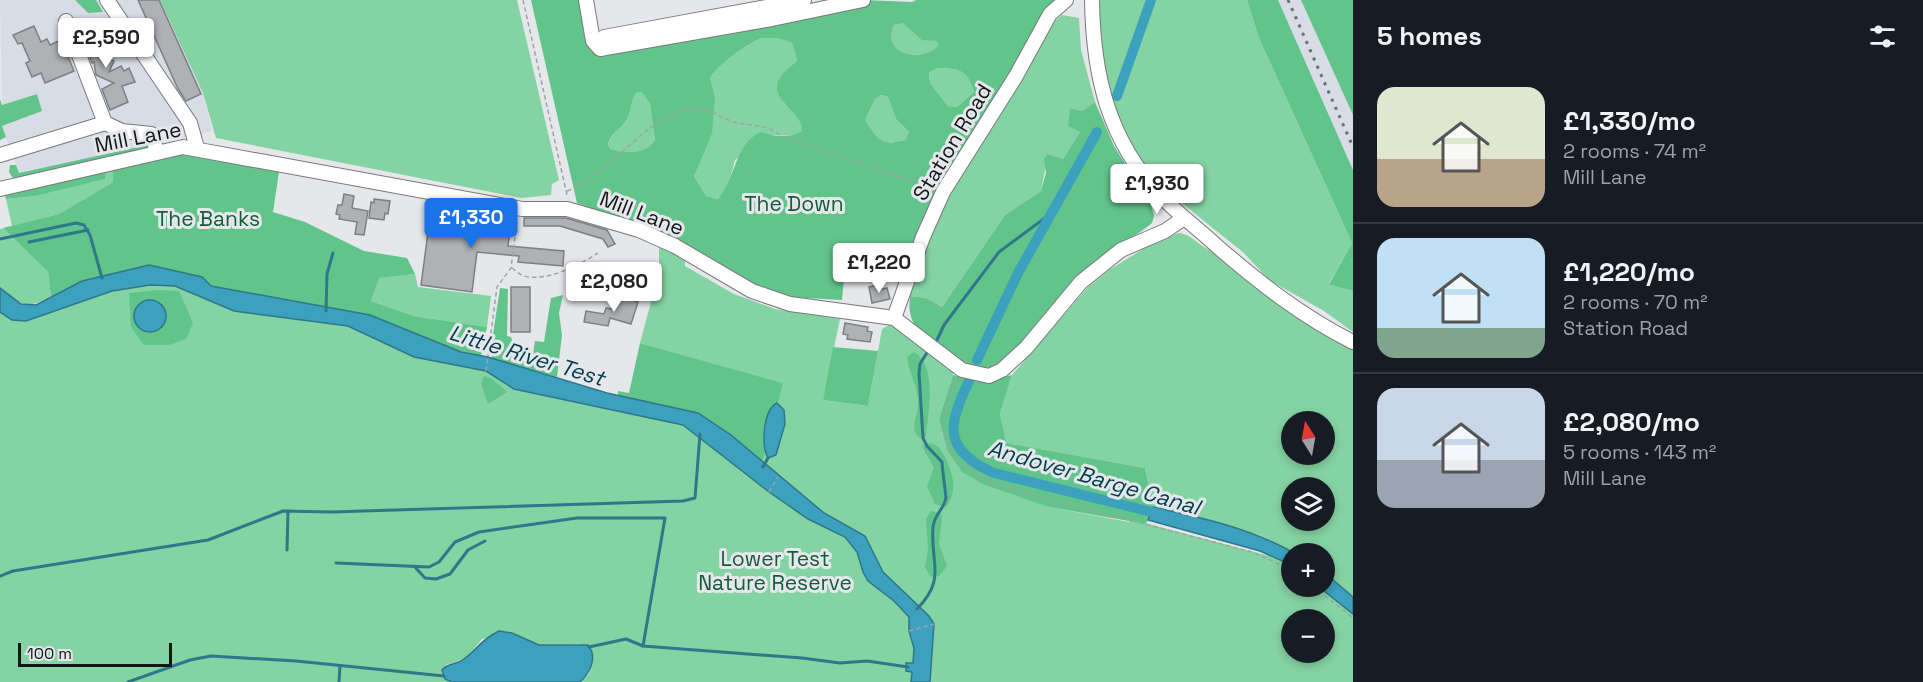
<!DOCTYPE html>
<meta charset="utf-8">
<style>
:root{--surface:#171b24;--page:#20242c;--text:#f1f3f6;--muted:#9ea1a6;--line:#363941;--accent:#1a73e8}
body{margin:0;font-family:"Space Grotesk",sans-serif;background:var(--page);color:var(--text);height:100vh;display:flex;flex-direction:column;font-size:22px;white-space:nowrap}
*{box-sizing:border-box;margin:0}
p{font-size:20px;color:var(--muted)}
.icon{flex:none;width:33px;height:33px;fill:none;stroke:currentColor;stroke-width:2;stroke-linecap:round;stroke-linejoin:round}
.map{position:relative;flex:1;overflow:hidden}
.details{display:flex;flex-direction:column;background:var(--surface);width:570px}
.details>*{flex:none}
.needle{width:39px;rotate:349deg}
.buttons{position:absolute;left:1281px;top:411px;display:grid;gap:12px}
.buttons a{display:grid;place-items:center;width:54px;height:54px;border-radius:50%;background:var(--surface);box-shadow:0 3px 9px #0003;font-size:30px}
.scale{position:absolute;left:18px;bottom:15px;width:154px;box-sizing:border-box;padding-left:6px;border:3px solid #141516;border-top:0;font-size:16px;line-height:21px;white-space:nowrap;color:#141516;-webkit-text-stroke:4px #e5e7eb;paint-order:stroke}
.price{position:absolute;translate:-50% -51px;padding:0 14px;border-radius:6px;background:#fff;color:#222;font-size:20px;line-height:39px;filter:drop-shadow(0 2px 3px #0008)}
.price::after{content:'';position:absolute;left:50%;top:36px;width:18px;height:14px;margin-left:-9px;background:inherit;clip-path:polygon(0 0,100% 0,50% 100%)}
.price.on{background:var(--accent);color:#fff}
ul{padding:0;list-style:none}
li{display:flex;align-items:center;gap:18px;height:150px;padding:0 24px}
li+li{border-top:2px solid var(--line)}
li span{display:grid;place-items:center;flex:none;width:168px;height:120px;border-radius:18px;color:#555}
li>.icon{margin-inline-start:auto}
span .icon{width:72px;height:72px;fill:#fffc;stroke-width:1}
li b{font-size:26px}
h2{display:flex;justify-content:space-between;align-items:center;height:72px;padding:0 24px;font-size:26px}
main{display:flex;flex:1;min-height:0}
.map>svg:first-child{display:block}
</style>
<main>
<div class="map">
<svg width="1353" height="682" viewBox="0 0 1353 682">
<rect width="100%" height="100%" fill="#e5e7eb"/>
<g fill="#d8dce7">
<path d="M0 0H75L88 13 103 12 96 0H160L203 93 212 131 19 173 2 126 42 111 36 94 2 105Z"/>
<path d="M1278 0H1301L1353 115V170Z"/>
</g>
<g fill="#84d3a2" fill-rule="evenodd">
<path d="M160 0H517L559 180 552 184 551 195 522 198 216 138 203 93Z"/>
<path d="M1097 0H1247L1259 38 1352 243 1329 283 1353 291V332L1324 311 1269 280 1244 253 1153 180 1130 144 1116 117 1102 69Z"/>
<path d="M1062 15 1079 18 1081 50 1095 102 1082 111 1070 108 1069 126 1080 132 1063 159 1048 154 1041 191 1005 215 942 307 926 298 910 296C930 213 981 143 1025 72 1037 53 1043 29 1062 15Z"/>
<path d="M903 22 922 39 936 41 940 45C922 64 881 55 894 25Z"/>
<path d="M763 38H777L792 43 797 60 791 66 783 102 799 116 803 131 797 136 768 135 735 160 728 188 718 199 706 196 694 176 715 96 710 78C719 64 747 43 763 38Z"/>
<path d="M937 68C958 68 968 70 974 92L957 107 948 106 930 83 929 73Z"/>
<path d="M642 91 650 104 655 140C645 155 627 153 612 151L608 147C610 132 621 130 627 119 632 110 630 101 637 92Z"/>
<path d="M880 95 888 97 896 119 909 132 905 140C880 147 877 139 865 120L875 99Z"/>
<path d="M112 169 113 182 59 214 12 226 6 199 36 196 104 179 105 170Z"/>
<path d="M3 228 48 272 51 296C27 310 20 306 0 288V229Z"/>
<path d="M1178 233C1193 234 1199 248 1214 251L1353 346V597L1325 573 1324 554 1294 553 1266 538 1231 526 1153 507 1145 468 1005 443 1000 414 1012 375 1087 288 1109 270 1148 246ZM1292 422H1324V454H1292ZM1292 488H1324V520H1292Z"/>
<path d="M659 245 685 258V266L734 294 775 309 840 319 823 400 868 406 882 329 891 324 952 370 953 375 939 419 947 450 1049 507 1129 522 1130 519 1288 561 1291 564 1292 586 1321 587 1353 611V682H580L589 674 592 650 578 644 539 645 512 633 482 639 466 658 446 665 442 671 445 679 452 682H0V312L12 320 26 321 112 291 150 285 175 286 234 311 348 326 414 357 486 371 514 389 684 425 757 482 782 383 640 343 659 272ZM1292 620H1324V652H1292Z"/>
<path d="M415 274 418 287 491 296 487 327 414 316 371 301 378 278Z"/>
</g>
<g fill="#61c48a" fill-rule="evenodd">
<path d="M75 0H96L103 12 88 13Z"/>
<path d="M531 0H586L593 41 863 0 912 2 916 0H1056L942 182 913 247 847 244 842 300 787 297 756 289 653 230 577 203ZM903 23 922 40 936 41 939 45C922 64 881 55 894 25ZM763 38H777L792 43 797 60C792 66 784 71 780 78 766 100 803 110 802 131 793 139 772 136 760 132 733 147 737 177 718 199L706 196 694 176 712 133 715 96 710 78C719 64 747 43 763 38ZM937 68C958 68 968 70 974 92L957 107 948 106 930 83 929 73ZM637 92H642L650 104 655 140C645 155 627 153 611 150L608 146C610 132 621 130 627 119 632 110 630 101 637 92ZM881 95 888 97 896 119 909 132 905 140C880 147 877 138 865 120L875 99Z"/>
<path d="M1247 0H1278L1353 170V291L1329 284 1352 243 1259 38Z"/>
<path d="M1301 0H1353V115Z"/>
<path d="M37 94 42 111 2 126 6 137 0 140V99L2 105Z"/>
<path d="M1095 102 1114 146 1151 205 1154 216 1152 223C1137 236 1118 244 1103 257 1084 272 1066 290 1050 308 1039 322 1009 363 993 367 975 371 949 355 935 344 916 329 907 321 910 296L926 298 942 307 1005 215 1041 191 1046 173 1044 159 1048 154 1063 159 1080 132 1068 126 1070 108 1082 111Z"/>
<path d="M147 145V149L15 181 9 172 10 165H16L19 173Z"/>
<path d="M187 153 223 156 279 172 273 212 305 222 364 251 407 258 415 274 379 278 371 301 414 316 487 327 481 356 255 305 179 273 51 297 48 272 3 228 59 214 113 182 112 169 159 155Z"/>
<path d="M105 170V179L36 196 6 199 4 192Z"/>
<path d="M500 288 508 289 507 336 511 337 518 359 532 362 535 341 544 342 551 298 563 295 559 313 562 335 557 377 492 359 493 334Z"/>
<path d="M157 290 179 291 193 323 186 339 169 345H144L131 327 129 293Z"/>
<path d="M640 343 783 383 762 463 740 443 618 395V391L629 393Z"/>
<path d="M833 347 878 351 868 406 823 400Z"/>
<path d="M914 352C938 366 928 414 926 437L920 438C909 429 917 418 918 408 920 389 909 375 907 357Z"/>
<path d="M953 375 980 381 1012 375 1000 414 1006 443 1145 468 1153 507 1146 524 1049 507 985 485 962 472 947 450 939 419Z"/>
<path d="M484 376 491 378 507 392 488 404 481 384Z"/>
<path d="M931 443 939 447C950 465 961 488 946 507L935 504 927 486 934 468 922 446Z"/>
<path d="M931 511 940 513 942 517 939 544 947 566 939 576 931 577 925 567 928 550 926 519Z"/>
</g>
<g fill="#3ba1bd" stroke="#2f778b" stroke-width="1.5">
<path d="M149 265 202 277 211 286 370 315 461 352 488 357 607 393 698 413 731 435 824 513 865 536 883 572 929 616 934 624 930 682H911L912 672 906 671V663H913L914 648 909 631V617L894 601 868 581 863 572 857 552 845 537 808 519 769 492 683 425 514 389 486 371 414 357 348 326 234 311 175 286 150 285 112 291 26 321 12 320 0 312V288L21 304 36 305 82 281Z"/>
<circle cx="150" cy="316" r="16"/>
<path d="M777 403 784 410 785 424 776 455 768 458C761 445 763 410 777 403Z"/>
<path d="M1153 507C1203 518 1250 528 1294 553L1292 554 1291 565 1260 551 1148 520Z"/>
<path d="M1325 573 1353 597V614L1319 587 1324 586Z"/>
<path d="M499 631 512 633 539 645H588C598 657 590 673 580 682H452L445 679 442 670C448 663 456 665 464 659 478 649 479 641 499 631Z"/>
</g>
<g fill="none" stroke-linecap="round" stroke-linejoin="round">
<g stroke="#2f778b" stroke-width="3">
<path d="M0 239 76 223 84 225 90 235 102 278"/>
<path d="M29 242 88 230"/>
<path d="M326 311 327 274 333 253"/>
<path d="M937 340 944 325 999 252 1049 215"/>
<path d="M763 467 768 458"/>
<path d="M287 550 288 511"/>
<path d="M336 563 429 567 439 562 455 542 479 532 577 518H665L643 646"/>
<path d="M414 566 425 578 436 579 450 574 468 550 485 541"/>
<path d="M0 576 13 571 208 540 283 511 331 512 683 501 695 498 700 434"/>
<path d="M917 609C947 578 930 564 933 527 934 515 944 509 946 498 946 495 942 468 942 462L927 446 923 438 919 373 920 364 928 351"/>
<path d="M589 647 626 639 643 646 802 658 840 663 867 661 908 667"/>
<path d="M128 682 190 660 211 656 296 661 444 676"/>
<path d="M339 682 340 666"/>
</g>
<g stroke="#3ba1bd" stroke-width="10">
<path d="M1117 96 1151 0"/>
<path d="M977 360 1018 273 1097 132"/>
<path d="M969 381C948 425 942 450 994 473L1164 515"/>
</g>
</g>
<g fill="#afb1b5" stroke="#7e7f83" stroke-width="1.5">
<path d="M138 0H159L201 94 186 101 178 89Z"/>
<path d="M94 22 102 36 95 40 105 57 114 61 109 72 121 66 124 71 129 68 135 82 122 86 128 102 110 110 102 89 114 83 96 75 94 62 92 63 79 31Z"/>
<path d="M34 26 41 42 47 39 50 45 61 40 74 71 45 83 41 73 32 77 26 63 30 61 22 43 18 44 13 35Z"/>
<path d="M344 194 354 196 352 208 368 211 364 235 355 234 357 222 339 219 340 215 336 214 338 205H342Z"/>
<path d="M374 199 390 201 388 214 385 213 384 220 369 218 371 202 374 203Z"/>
<path d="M431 210 511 220 508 246 564 251 563 266 518 262 519 256 477 252 472 292 421 285Z"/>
<path d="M524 218H566L607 230 615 244 608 247 603 239 560 226H524Z"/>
<path d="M878 285V290L887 288 890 299 872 303 869 287Z"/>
<rect x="511" y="287" width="19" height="45"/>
<path d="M616 295 638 302 631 324 610 318 608 326 584 322 586 311 604 314 606 308 612 309Z"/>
<path d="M845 323 868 327 867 331 872 332 870 342 847 339 848 335 843 334Z"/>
</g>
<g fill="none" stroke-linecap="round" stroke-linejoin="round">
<g stroke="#77787c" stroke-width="16">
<g id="minor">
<path d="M107 0 190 123 197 148"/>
<path d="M586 0 593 41 600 49 772 19 863 0"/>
<path d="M1092 0C1093 75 1108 140 1161 196 1179 215 1200 230 1219 248 1261 284 1303 317 1353 342"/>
<path d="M66 21 105 123 122 131 151 134 157 151"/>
<path d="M604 37 804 0"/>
<path d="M0 155 105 123"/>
<path d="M0 189 183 147 522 209H567L639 230 675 246 752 291 790 304 894 318 962 370 989 376 1002 370 1026 348 1081 282 1121 250 1165 231 1184 218"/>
<path d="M894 318 923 237 943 192 1016 76 1050 14 1066 0"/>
</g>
</g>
<g stroke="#a0a2a5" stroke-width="1.5" stroke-dasharray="4.5 3" stroke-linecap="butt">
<path d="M523 0 567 195"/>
<path d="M567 191C610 175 654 107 696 108 710 109 721 118 734 122 753 127 766 123 781 136L931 188"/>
<path d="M512 268C515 270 520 275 524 276 548 282 579 265 598 253"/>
<path d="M486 371 497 287 511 268 517 221"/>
<path d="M957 382C953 392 947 402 945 412 934 456 977 477 1010 489L1252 552 1292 570"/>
<path d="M769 492 778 477"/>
<path d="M1313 586 1353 618"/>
<path d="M909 631 934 624"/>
</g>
<use href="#minor" stroke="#fff" stroke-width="14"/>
<path stroke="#6e6f72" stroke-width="3" stroke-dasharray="3 6" stroke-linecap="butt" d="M1288 0 1353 147"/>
</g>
<g text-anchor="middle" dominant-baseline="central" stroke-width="6" stroke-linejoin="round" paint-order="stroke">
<g font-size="21" fill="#141516" stroke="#e5e7eb">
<text transform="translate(138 137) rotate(-11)">Mill Lane</text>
<text transform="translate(952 142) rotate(-59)">Station Road</text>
<text transform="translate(642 213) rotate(21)">Mill Lane</text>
</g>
<g font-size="21" fill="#125c37" stroke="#e5e7eb">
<text x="794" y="203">The Down</text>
<text x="208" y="218">The Banks</text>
<text x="775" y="558">Lower Test<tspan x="775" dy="24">Nature Reserve</tspan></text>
</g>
<g font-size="22" font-style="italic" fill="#003f4e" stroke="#e5e7eb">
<text transform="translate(527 355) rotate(17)">Little River Test</text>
<text transform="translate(1094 477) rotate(16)">Andover Barge Canal</text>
</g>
</g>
</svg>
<div class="buttons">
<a><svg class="needle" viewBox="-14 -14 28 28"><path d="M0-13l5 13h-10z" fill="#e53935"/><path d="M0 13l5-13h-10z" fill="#9ea1a6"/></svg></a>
<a><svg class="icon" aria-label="layers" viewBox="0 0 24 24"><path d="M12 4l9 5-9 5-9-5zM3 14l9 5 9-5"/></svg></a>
<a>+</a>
<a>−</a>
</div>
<div class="scale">100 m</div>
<b class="price" style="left:106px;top:69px">£2,590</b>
<b class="price" style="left:1157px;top:215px">£1,930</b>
<b class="price on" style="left:471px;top:249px">£1,330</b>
<b class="price" style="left:879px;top:294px">£1,220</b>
<b class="price" style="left:614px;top:313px">£2,080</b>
</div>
<section class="details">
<h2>5 homes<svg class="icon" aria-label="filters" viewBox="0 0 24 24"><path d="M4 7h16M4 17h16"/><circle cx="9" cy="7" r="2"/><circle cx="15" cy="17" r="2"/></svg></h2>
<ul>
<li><span style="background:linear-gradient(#dfe7d0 60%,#b9a48a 0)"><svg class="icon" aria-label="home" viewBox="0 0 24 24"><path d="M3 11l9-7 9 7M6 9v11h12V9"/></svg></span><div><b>£1,330/mo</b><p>2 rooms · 74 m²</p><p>Mill Lane</p></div></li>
<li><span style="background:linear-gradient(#bfe0f5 75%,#7fa58c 0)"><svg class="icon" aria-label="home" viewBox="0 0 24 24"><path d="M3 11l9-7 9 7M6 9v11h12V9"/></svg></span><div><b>£1,220/mo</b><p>2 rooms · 70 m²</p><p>Station Road</p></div></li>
<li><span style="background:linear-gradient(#c9d6e8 60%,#9aa5b1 0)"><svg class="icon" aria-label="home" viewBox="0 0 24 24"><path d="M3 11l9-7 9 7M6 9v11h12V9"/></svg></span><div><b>£2,080/mo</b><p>5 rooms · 143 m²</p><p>Mill Lane</p></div></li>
</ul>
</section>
</main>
